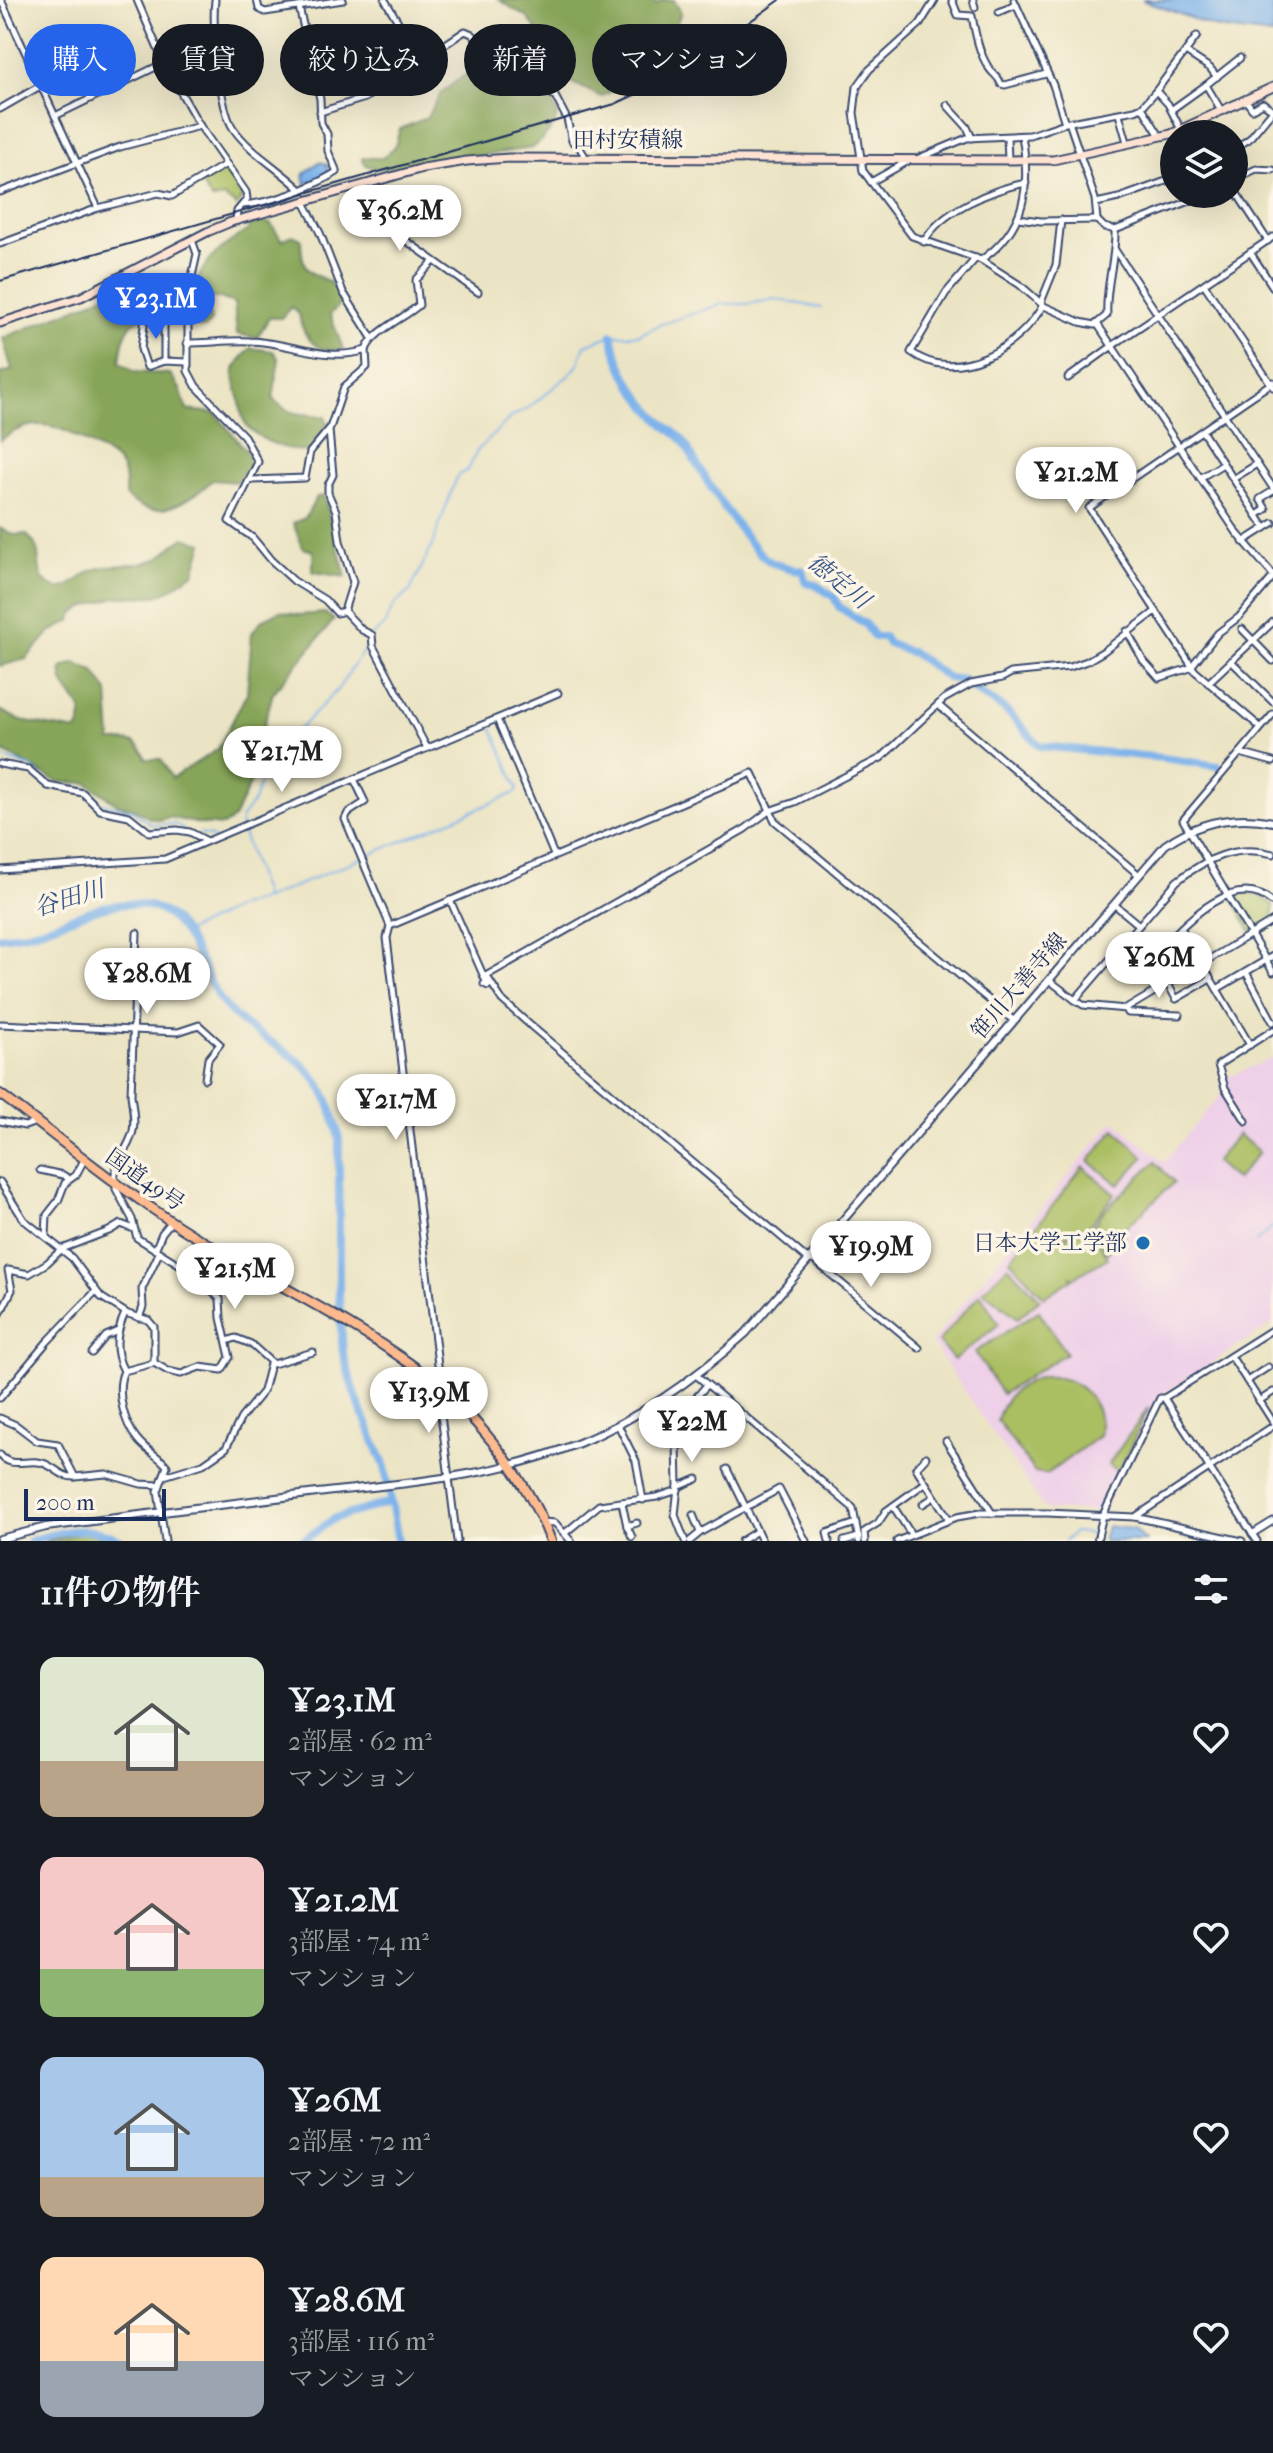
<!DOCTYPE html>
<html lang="ja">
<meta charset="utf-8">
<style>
:root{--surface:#171b24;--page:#20242c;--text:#f1f3f6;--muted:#9ea1a6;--accent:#2563eb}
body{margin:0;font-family:"IM FELL French Canon","Noto Serif JP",serif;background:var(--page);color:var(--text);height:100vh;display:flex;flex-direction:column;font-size:30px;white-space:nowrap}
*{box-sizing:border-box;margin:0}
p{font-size:26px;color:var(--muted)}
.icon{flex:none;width:44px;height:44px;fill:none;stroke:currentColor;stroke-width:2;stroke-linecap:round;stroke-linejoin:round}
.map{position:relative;height:1541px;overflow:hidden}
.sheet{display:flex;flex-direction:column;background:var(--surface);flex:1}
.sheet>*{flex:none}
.hud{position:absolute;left:24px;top:24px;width:800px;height:72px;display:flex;gap:16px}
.fabs{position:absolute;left:1160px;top:120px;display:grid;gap:16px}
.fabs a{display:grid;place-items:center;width:88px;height:88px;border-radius:50%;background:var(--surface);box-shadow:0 8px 32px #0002;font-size:40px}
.scale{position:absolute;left:24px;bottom:20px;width:142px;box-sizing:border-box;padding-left:8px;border:4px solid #1b2f5e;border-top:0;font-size:22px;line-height:28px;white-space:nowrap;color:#1b2f5e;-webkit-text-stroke:6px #fcf5e5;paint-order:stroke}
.price{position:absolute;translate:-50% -68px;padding:0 18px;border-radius:28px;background:#fff;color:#222;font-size:26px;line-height:52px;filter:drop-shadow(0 2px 4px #0008)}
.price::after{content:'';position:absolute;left:50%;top:48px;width:24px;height:18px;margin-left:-12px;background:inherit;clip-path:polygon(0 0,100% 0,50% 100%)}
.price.active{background:var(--accent);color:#fff}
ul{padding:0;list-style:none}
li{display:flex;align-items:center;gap:24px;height:200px;padding:0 40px}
li span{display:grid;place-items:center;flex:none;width:224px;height:160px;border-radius:16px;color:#555}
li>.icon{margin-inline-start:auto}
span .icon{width:96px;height:96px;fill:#fffc;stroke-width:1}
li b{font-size:34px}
h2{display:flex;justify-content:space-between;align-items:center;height:96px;padding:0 40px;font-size:34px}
.chip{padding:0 28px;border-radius:36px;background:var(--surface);box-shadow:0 8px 32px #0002;font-size:28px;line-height:72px}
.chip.active{background:var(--accent);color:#fff}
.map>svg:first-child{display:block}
</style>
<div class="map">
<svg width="1273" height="1541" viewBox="0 0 1273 1541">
<rect width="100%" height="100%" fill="#fcf5e5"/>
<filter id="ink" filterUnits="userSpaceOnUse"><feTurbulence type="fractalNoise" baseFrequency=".0125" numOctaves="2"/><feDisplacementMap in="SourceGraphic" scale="16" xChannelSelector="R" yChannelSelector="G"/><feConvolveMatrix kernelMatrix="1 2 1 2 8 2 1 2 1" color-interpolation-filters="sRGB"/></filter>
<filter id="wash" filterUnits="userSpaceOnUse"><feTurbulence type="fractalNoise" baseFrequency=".006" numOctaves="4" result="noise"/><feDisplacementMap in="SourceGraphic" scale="32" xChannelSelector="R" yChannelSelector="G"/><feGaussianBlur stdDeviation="1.8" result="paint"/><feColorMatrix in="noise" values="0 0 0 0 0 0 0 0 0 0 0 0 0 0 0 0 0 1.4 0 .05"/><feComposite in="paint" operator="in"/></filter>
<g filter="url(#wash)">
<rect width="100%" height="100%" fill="#ebe4c4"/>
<path fill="#eed0e8" d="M1273 1058V1323L1158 1397 1103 1511 1049 1510 1044 1508 931 1342 1114 1120 1164 1162 1223 1092V1079Z"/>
<g fill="#aabe62" stroke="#627660" stroke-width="2">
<path d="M225 168 244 193 237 206 224 197 212 200 201 183Z"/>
<path d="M1240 894 1259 895 1273 905V918L1251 931 1231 896Z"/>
<path d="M1115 1129 1144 1157 1119 1185 1089 1161Z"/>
<path d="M1238 1134 1259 1152 1236 1180 1215 1162Z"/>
<path d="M1155 1162 1174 1182 1121 1232 1124 1236 1107 1254 1094 1235 1108 1258 1073 1278 1070 1275 1072 1279 1044 1297 1010 1260 1083 1167 1115 1194 1087 1228 1070 1229 1063 1240 1075 1231 1093 1232 1091 1229 1103 1212Z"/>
<path d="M1008 1266 1040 1299 1018 1318 983 1291Z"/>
<path d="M980 1294 999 1324 954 1360 938 1342Z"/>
<path d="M1039 1311 1066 1353 1002 1394 975 1352Z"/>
<path d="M1043 1377C1077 1375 1105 1401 1099 1436L1047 1474 1035 1472 997 1420C1004 1397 1018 1382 1043 1377Z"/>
<path d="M1149 1407 1119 1471 1108 1465Z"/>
<path d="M81 1533 95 1534 108 1541H45Z"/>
</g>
<g fill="#87a558" stroke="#516a5b" stroke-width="2">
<path d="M499 0H645L656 4 663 0H674L681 12 676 25 651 43 632 74 618 88 601 97 571 82 569 74 528 18Z"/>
<path d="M465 75C478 75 488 81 501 84 507 85 513 84 520 85 530 86 540 92 547 98 569 116 549 133 533 148L387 169C377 169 365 169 362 158H383L395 146 400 129 426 118 442 92Z"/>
<path d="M262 221 271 224 282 240 292 235 301 239C301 291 326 265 342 297L338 307 330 314 343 349C317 355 302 337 299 314L291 307 281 318H269L257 338 237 334 234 303 220 298H211L208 306 211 321 205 328 198 327C194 319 195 312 194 303 193 266 220 248 248 230L249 225Z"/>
<path d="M143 276 150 294 181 295 184 299 183 312C141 317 124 312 120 362L135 372 170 374 180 389 187 410 215 413 254 460 237 482 212 480C199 494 169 514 148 509 140 508 132 501 125 496 125 486 126 474 120 466 114 455 100 450 90 444 57 425 33 414 0 441V374L12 370 3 338 86 304Z"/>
<path d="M251 348 273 351 279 359 273 399C291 418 302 412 325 417L328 423 310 452C289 451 255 441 244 421 240 413 241 405 239 397 231 371 232 368 251 348Z"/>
<path d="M324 496 346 577 313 572V551L303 548 293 523 305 518 317 497Z"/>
<path d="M0 528 14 535 26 534C31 539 35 543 37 549 40 561 37 576 48 584 66 597 78 576 93 570 114 563 137 567 154 560 165 556 171 544 184 538L203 543 194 573 168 591 157 596 116 597 87 606 72 615 71 621 50 632 26 659 0 666Z"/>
<path d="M280 611 298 615 325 613 334 620 273 693 260 739 255 773 234 818 223 826 200 824 169 817 160 820 150 818 132 808 119 805 87 783 58 782 0 750V710L21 721 77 731C95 700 58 698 62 668L75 663 94 671 108 692 111 741C129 741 140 739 146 759H161L172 778 218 749 247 693 252 633 262 620Z"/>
</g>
<g fill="#7db2eb" stroke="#4c70a4" stroke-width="2">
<path d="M1142 0H1273V35L1217 28Z"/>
<path d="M319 162 327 164 329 173 306 184 304 174Z"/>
<path d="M1107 1526 1133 1529 1146 1541H1103Z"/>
</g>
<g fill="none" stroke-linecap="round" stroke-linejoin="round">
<g stroke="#7db2eb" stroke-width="2">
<path d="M373 635 384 626 394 605 410 591 432 546 457 476 468 470 477 451 511 417 527 409 568 376 578 365 585 345 612 335H639L659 325 722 304H748L775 299 821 308"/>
<path d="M0 757 31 767 50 784"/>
<path d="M64 787H80L88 790 102 803 132 810 152 825 175 824 183 829"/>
<path d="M200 834 210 836 216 841 242 831"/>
<path d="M265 899 241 827V819L254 801 265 768 275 754 338 689 370 641"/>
<path d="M184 933 243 905 265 899 515 793 518 789 492 727"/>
<path d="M1256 1242 1273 1226"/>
<path d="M1065 1541 1074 1532 1093 1534"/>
</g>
<g stroke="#7db2eb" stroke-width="8">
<path d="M612 335C619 372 638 398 664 424 670 431 682 436 686 445 697 466 751 555 773 563 782 566 792 570 802 570L806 583 816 585 834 597 839 607 865 624 874 637H884L888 644C898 643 904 654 912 652L948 678 964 680C974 693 993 699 1005 710 1017 720 1028 735 1040 746L1163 758 1218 766"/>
<path d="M0 937C16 935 33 933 48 927 82 915 111 898 148 906 183 913 197 957 211 984 236 1033 272 1035 306 1068 326 1087 334 1113 339 1139V1296L343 1353 354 1392 385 1467 398 1541"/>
<path d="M30 1541C60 1531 93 1523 121 1541"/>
<path d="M302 1541 335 1518 391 1502"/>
</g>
</g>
</g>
<g filter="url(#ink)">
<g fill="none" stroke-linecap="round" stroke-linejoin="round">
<g stroke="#3a4a6d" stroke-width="9">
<g id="minor">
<path d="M1 0 98 208 158 193 172 196 226 164"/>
<path d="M137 0 164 63 200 126 246 192 247 199 237 211 236 221"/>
<path d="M215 0C212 25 219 107 233 128 250 153 280 169 301 190"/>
<path d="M257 0 259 9 265 12 343 0"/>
<path d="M385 0 421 60"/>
<path d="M935 0 920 24 869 70 857 87 854 113 863 171 912 236 981 260 1020 285 1044 306 1080 322 1095 325 1107 315C1105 287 1116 258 1115 230"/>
<path d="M952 0 958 15 972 16C975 32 979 54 989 68 994 76 998 75 1001 84L1005 85 1046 74"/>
<path d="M973 0 975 7"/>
<path d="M1014 0 1053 85 1065 123"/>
<path d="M999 12 1016 5"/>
<path d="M1187 53 1210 68 1217 77"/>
<path d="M1206 85 1240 58"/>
<path d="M1156 91 1197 36"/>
<path d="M1245 99 1252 109 1263 103 1273 110"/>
<path d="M947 105 967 127 972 138"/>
<path d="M1142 107 1160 136"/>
<path d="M0 109 40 86"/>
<path d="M1171 110 1206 85 1221 110"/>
<path d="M320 112 365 98 465 31 472 34 504 66 555 96 567 119 572 141 580 148 586 158"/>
<path d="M1119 114 1127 142"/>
<path d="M55 116 164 63"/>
<path d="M1069 122 1095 199 1097 220 1104 227 1115 230 1208 194"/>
<path d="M1007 137 1008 159"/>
<path d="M1234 149 1249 139 1273 110"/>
<path d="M919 158 967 138 1030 135 1065 123 1135 110 1142 107 1156 91 1168 104 1183 134"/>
<path d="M1234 180 1256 169 1273 170"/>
<path d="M871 182 910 160"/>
<path d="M359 186 365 195 388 212 401 237 478 292"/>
<path d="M1234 189 1268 241"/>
<path d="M0 192 120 147 200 126"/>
<path d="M304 202 320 233 343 292 372 338"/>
<path d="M1096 203 1119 198 1174 178"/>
<path d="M243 205C277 202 308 189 337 172L328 151 327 134 321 123 320 99 299 7"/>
<path d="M1018 218 1041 221 1097 220"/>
<path d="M192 240 197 254 188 294V371L196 386 244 436 258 462 229 521 253 538 271 560 294 581 325 600 337 613 344 611 362 630 372 635 373 646 427 748"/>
<path d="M924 242C940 211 993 189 1026 183"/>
<path d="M0 244 98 208"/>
<path d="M1115 250 1273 488"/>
<path d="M1250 252 1273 287"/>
<path d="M976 258 946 293 911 352C955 385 1020 348 1043 305"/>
<path d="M981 260C1026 229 1031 187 1022 136"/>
<path d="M1204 284 1273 387"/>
<path d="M1041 302 1056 265 1061 220"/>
<path d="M1098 325 1237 533 1273 575"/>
<path d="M187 343C208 343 229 340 250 341 290 342 326 363 366 350 373 331 403 319 419 305L416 280 433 262"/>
<path d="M164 361V316"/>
<path d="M187 362 164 361 147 367 141 349 145 318 188 316"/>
<path d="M1068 378 1122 339 1273 237"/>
<path d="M329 430 333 475 328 485V493L336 511 340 541 353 582 344 611"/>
<path d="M1202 431 1265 528"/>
<path d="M1200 478 1223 464"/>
<path d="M1233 479 1257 464"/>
<path d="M252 480 305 478 310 452 330 428 344 387 367 367 366 350"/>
<path d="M1257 515 1266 509 1260 499 1273 491"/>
<path d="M1243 542 1273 523"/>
<path d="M1242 629 1273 661"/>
<path d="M1127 631 1143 660 1159 678 1190 668 1218 633 1239 617 1273 577"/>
<path d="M1231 661 1273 702"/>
<path d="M1208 683 1273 622"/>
<path d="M938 705 1139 875"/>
<path d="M1273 714 1183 820 1273 972"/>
<path d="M497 719 554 855"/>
<path d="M1260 727 1195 671 1089 508 1273 382"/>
<path d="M1240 753 1273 762"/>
<path d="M0 764 28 769 48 786 83 793 100 810 129 816 149 832 177 830 190 832 207 841"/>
<path d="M354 779 365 802 348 813 345 819 390 926 387 938 439 1373 433 1381"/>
<path d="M0 870 165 859 558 693"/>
<path d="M450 900 488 986 484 984"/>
<path d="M1115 905 1139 925"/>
<path d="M390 926 752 773 775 821 1013 1020"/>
<path d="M1181 928 1250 1045"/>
<path d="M1111 960 1125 972C1129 971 1134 972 1138 970 1146 966 1154 954 1161 948 1186 922 1235 869 1273 903"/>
<path d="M1246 972 1273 1022"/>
<path d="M484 977 745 829 769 811 795 802 881 758 944 699 971 684 1002 678 1011 673 1070 667 1087 661 1104 651 1156 611"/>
<path d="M488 978 502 1000 531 1026 805 1257 816 1262 919 1348"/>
<path d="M1049 980 1075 1000 1177 881C1205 859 1236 844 1273 854"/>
<path d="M1168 984 1176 999 1210 979"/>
<path d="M1217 989 1273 956"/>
<path d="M1075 1000 1083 1005 1126 1009 1128 1013 1180 1015"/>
<path d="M1126 1009 1273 921"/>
<path d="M0 1024 178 1032 199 1025 220 1044 208 1059 205 1079"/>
<path d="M0 1121 25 1126 36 1122"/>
<path d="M1246 1121 1225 1088 1218 1065 1273 1030"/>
<path d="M40 1170 63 1175 69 1179"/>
<path d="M113 1180C116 1175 115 1167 118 1162 136 1132 136 1130 131 1095L137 933"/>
<path d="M0 1182 24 1220 72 1258 101 1297 128 1314 148 1320 154 1327V1363L124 1371C115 1390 124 1423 137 1439 145 1450 158 1455 167 1466L158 1491 165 1541"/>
<path d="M116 1183V1189L132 1219 137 1238 193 1273 220 1299 221 1318 230 1357 222 1370 200 1367 181 1374 168 1371 154 1363"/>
<path d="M46 1236 47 1215 58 1201 65 1183 76 1175 84 1160"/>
<path d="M155 1250 162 1233 171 1222"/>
<path d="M0 1314 12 1290 8 1270 29 1274 47 1263 62 1249 109 1231 121 1224 134 1229"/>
<path d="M139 1318 143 1307 142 1289 159 1253"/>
<path d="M227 1341 236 1338 251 1344 273 1364 313 1352"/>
<path d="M92 1353 106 1336 118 1331"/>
<path d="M1231 1356 1273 1422"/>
<path d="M124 1371C113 1351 116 1333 125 1313"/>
<path d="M696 1375 853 1508 859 1541"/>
<path d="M1247 1381 1268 1367"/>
<path d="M442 1391 440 1407 457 1541"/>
<path d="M0 1398 47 1342 95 1292"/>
<path d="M1164 1398 1257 1541"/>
<path d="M1259 1401 1273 1392"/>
<path d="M657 1402 677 1443 678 1487 675 1515 685 1541"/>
<path d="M0 1418 16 1425 37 1441 58 1444 75 1477 106 1474 141 1484 159 1485"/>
<path d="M618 1425 636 1461 643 1500"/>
<path d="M669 1428 707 1385"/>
<path d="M946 1441 992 1513"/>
<path d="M0 1455C11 1468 24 1460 38 1462 53 1463 59 1478 75 1477"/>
<path d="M926 1457 916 1468 949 1519"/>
<path d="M727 1469 762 1541"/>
<path d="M164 1476 203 1464 226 1448 241 1418 263 1391 270 1364"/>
<path d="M678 1487 697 1479"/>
<path d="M622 1503 627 1526 632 1537"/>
<path d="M923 1504 934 1497"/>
<path d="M893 1506 911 1534"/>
<path d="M693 1515 700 1532"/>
<path d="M1135 1517 1273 1426"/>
<path d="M543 1522 555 1523 571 1541"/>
<path d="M627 1526 637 1523"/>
<path d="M565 1533 599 1505 657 1497 678 1490"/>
<path d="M1252 1534 1273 1521"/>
<path d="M690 1541 701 1532 779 1489 806 1541"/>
<path d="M741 1541 757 1531"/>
<path d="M829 1541 827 1533 856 1523"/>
<path d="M844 1541 859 1537"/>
<path d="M865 1541 864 1532 878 1523 886 1511 925 1483"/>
<path d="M897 1541 957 1517 980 1513H1047L1135 1517 1242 1541"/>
<path d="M1097 1541 1103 1515 1160 1398H1164L1273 1329"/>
</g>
</g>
<g stroke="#3a4a6d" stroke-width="10">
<path id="tertiary" d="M0 1539 46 1527C136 1515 227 1504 317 1493 406 1483 496 1477 579 1443 641 1418 696 1378 746 1333L1165 845C1198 822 1233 814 1273 822"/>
</g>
<g stroke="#3a4a6d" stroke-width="11">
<path id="secondary" d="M0 323 81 297 207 232 231 222 423 168 467 161 509 158 1053 160 1171 134 1273 87"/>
</g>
<g stroke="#3a4a6d" stroke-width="12">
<path id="trunk" d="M0 1094C60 1139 117 1187 180 1227 255 1275 337 1312 409 1363 470 1407 524 1471 551 1541"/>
</g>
<use href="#minor" stroke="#fff" stroke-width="5"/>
<use href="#tertiary" stroke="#fff" stroke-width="6"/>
<use href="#secondary" stroke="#fee3d2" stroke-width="7"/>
<use href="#trunk" stroke="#fcba8e" stroke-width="8"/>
<path stroke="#1b2f5e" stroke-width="2" d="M0 281 615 104 669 79 780 0"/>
</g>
</g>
<circle fill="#1f6fb2" stroke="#fcf5e5" stroke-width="3" cx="1143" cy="1243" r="8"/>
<g text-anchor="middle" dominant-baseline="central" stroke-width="7" stroke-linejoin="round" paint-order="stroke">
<g font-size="22" fill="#1b2f5e" stroke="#fcf5e5">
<text x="628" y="140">田村安積線</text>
<text transform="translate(1019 986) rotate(-49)">笹川大善寺線</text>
<text transform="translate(145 1180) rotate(35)">国道49号</text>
</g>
<g font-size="22" fill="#1b2f5e" stroke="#fcf5e5" text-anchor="end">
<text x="1127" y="1243">日本大学工学部</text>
</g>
<g font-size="24" font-style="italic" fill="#385688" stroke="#fcf5e5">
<text transform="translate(839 581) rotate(39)">徳定川</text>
<text transform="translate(69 898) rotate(-17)">谷田川</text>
</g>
</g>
</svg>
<div class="fabs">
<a><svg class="icon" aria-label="layers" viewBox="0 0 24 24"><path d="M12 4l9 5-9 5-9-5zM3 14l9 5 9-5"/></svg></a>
</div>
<div class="scale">200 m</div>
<b class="price" style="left:400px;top:253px">¥36.2M</b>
<b class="price active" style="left:156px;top:341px">¥23.1M</b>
<b class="price" style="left:1076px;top:515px">¥21.2M</b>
<b class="price" style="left:282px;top:794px">¥21.7M</b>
<b class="price" style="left:1159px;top:1000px">¥26M</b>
<b class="price" style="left:147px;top:1016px">¥28.6M</b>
<b class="price" style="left:396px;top:1142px">¥21.7M</b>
<b class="price" style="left:871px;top:1289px">¥19.9M</b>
<b class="price" style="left:235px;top:1311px">¥21.5M</b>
<b class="price" style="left:429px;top:1435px">¥13.9M</b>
<b class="price" style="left:692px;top:1464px">¥22M</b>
<div class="hud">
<a class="chip active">購入</a>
<a class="chip">賃貸</a>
<a class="chip">絞り込み</a>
<a class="chip">新着</a>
<a class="chip">マンション</a>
</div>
</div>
<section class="sheet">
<h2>11件の物件<svg class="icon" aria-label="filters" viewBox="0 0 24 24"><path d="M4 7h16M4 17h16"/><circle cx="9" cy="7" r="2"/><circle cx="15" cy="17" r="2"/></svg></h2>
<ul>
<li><span style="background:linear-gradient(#dfe7d0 65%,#b9a48a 0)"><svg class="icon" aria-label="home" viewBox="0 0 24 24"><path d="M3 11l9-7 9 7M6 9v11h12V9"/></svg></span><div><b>¥23.1M</b><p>2部屋 · 62 m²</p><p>マンション</p></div><svg class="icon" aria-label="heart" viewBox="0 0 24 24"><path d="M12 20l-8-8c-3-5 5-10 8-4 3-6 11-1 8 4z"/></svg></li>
<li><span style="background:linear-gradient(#f6c9c9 70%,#8fb573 0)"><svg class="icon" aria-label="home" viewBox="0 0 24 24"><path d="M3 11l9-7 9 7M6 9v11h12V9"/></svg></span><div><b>¥21.2M</b><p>3部屋 · 74 m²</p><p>マンション</p></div><svg class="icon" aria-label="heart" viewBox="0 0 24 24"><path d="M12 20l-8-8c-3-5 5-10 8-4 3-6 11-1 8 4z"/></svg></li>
<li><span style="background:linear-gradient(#a9c7e8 75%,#b9a48a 0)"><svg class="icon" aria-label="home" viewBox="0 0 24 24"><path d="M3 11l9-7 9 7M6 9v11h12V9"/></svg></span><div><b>¥26M</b><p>2部屋 · 72 m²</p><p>マンション</p></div><svg class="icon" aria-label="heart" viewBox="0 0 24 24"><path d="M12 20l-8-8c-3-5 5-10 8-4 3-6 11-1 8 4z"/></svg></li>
<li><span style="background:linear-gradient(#ffd9b3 65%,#9aa5b1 0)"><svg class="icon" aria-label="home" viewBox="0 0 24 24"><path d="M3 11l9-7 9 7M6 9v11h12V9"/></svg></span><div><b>¥28.6M</b><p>3部屋 · 116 m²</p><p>マンション</p></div><svg class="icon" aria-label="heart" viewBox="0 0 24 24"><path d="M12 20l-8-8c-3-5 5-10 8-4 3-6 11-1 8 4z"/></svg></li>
</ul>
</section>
